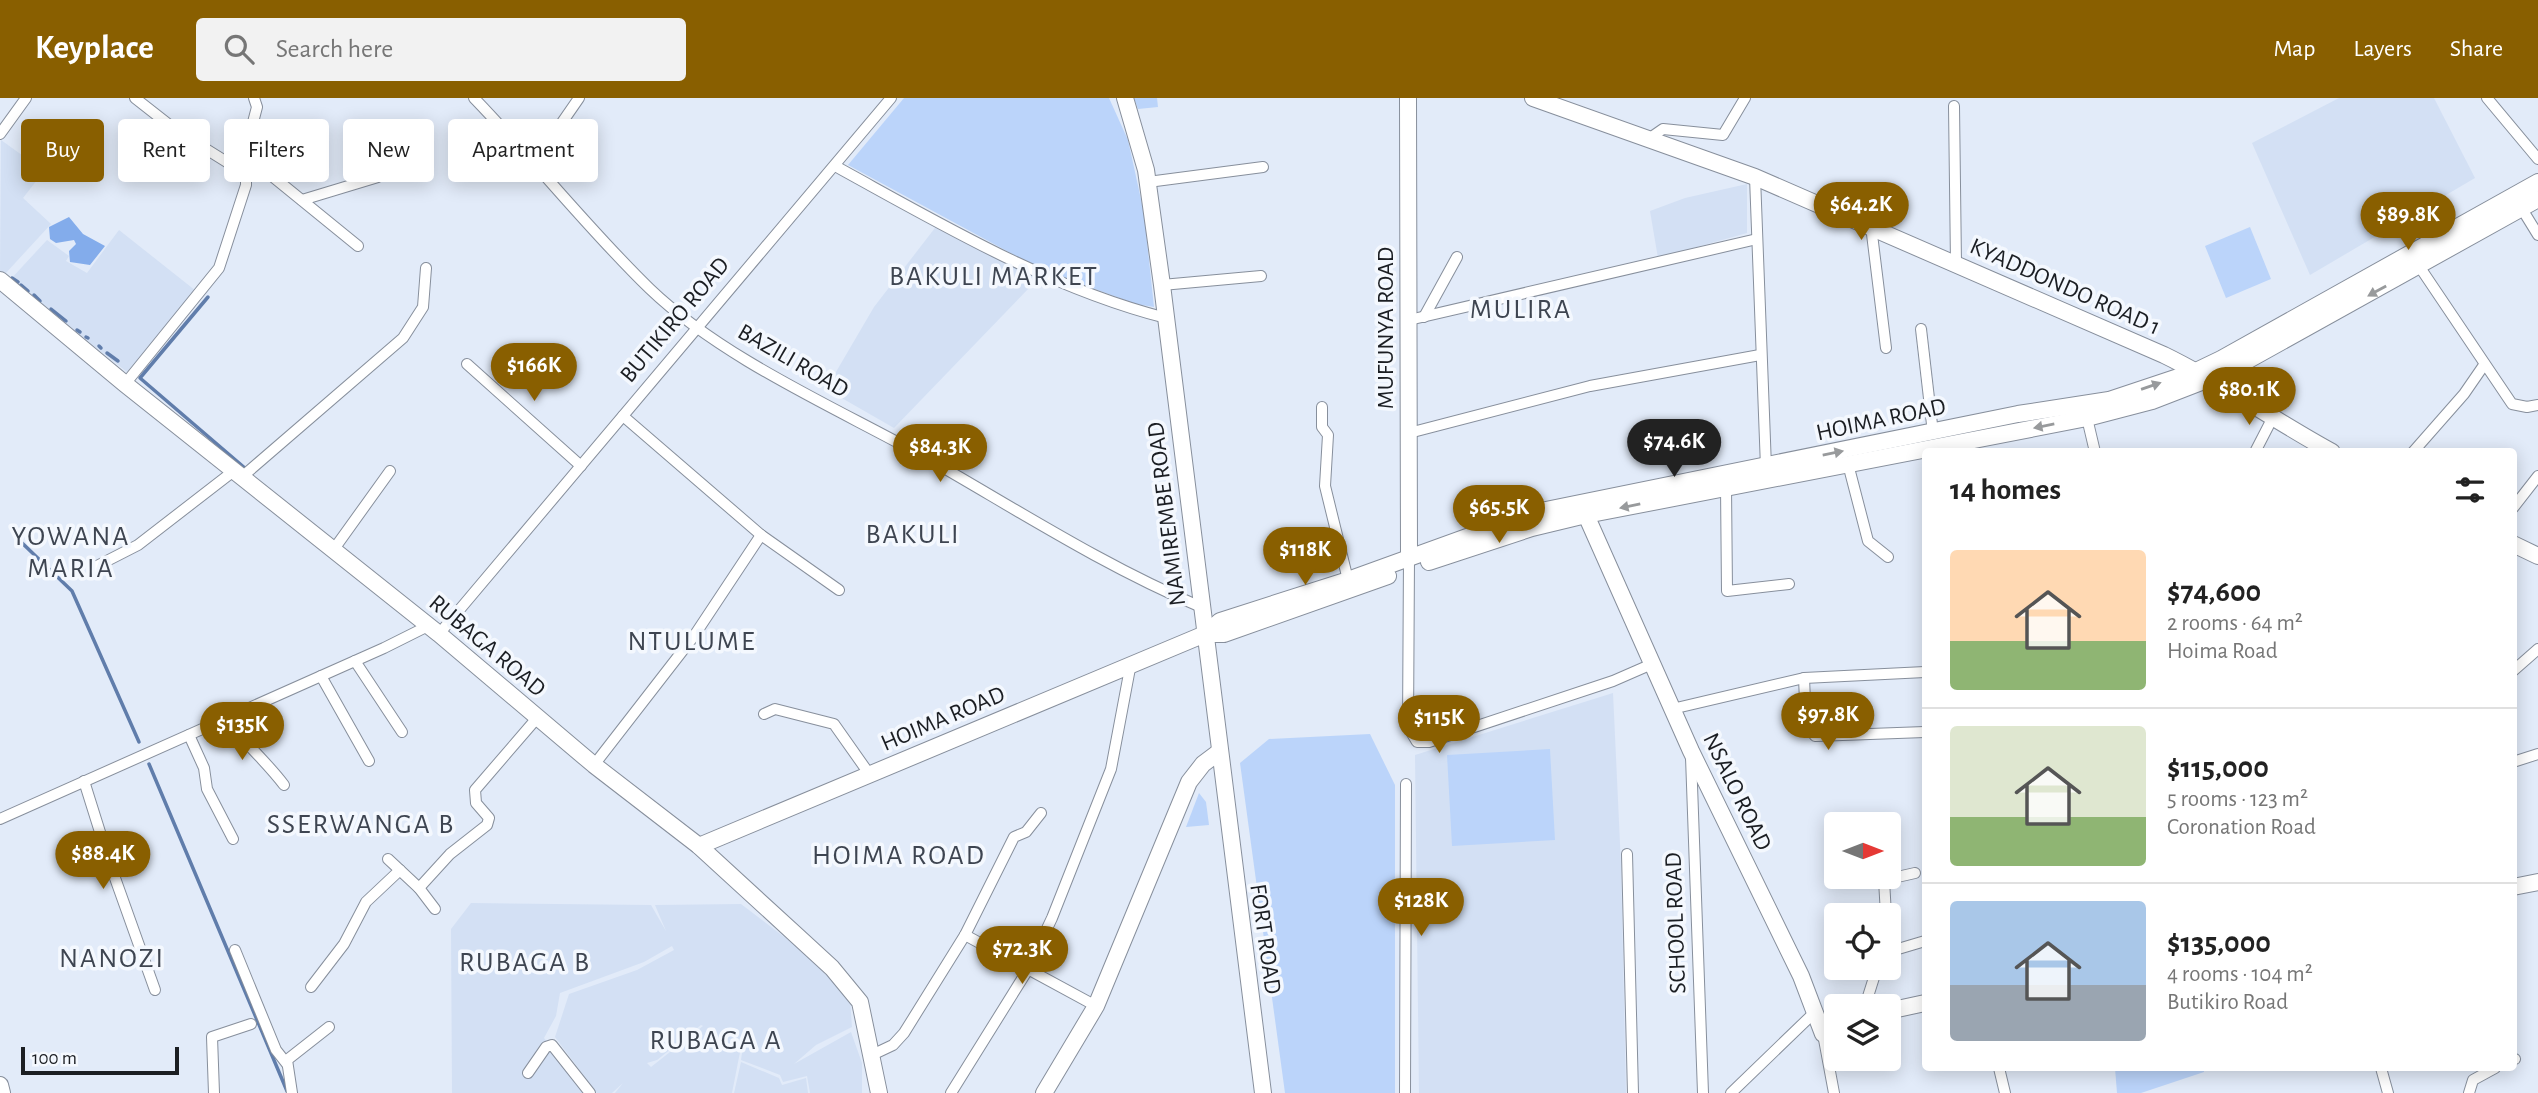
<!DOCTYPE html>
<meta charset="utf-8">
<style>
:root{--surface:#fff;--page:#f2f2f2;--text:#222;--muted:#767676;--line:#e0e0e0;--accent:#895f00}
body{margin:0;font-family:"Alegreya Sans",sans-serif;background:var(--page);color:var(--text);height:100vh;display:flex;flex-direction:column;font-size:26px;white-space:nowrap}
*{box-sizing:border-box;margin:0}
p{font-size:23px;color:var(--muted)}
.icon{flex:none;width:38px;height:38px;fill:none;stroke:currentColor;stroke-width:2;stroke-linecap:round;stroke-linejoin:round}
.map{position:relative;flex:1;overflow:hidden}
.side{position:absolute;left:1922px;top:350px;width:595px;height:623px;display:flex;flex-direction:column;background:var(--surface);border-radius:7px;box-shadow:0 4px 18px #0003}
.side>*{flex:none}
.top-card{position:absolute;left:21px;top:21px;width:665px;height:63px;display:flex;gap:14px}
.needle{width:46px;rotate:90deg}
.tools{position:absolute;left:1824px;top:714px;display:grid;gap:14px}
.tools a{display:grid;place-items:center;width:77px;height:77px;border-radius:7px;background:var(--surface);box-shadow:0 4px 18px #0003;font-size:35px}
.scale{position:absolute;left:21px;bottom:18px;width:158px;box-sizing:border-box;padding-left:7px;border:4px solid #1b1e23;border-top:0;font-size:19px;line-height:24px;white-space:nowrap;color:#1b1e23;-webkit-text-stroke:5px #f4f8fe;paint-order:stroke}
.price{position:absolute;translate:-50% -60px;padding:0 16px;border-radius:24px;background:var(--accent);color:#fff;font-size:23px;line-height:46px;filter:drop-shadow(0 2px 4px #0008)}
.price::after{content:'';position:absolute;left:50%;top:42px;width:21px;height:16px;margin-left:-10px;background:inherit;clip-path:polygon(0 0,100% 0,50% 100%)}
.price.selected{background:#222;color:#fff}
ul{padding:0;list-style:none}
li{display:flex;align-items:center;gap:21px;height:175px;padding:0 28px}
li+li{border-top:2px solid var(--line)}
li span{display:grid;place-items:center;flex:none;width:196px;height:140px;border-radius:7px;color:#555}
li>.icon{margin-inline-start:auto}
span .icon{width:84px;height:84px;fill:#fffc;stroke-width:1}
li b{font-size:30px}
h2{display:flex;justify-content:space-between;align-items:center;height:84px;padding:0 28px;font-size:30px}
.pill{padding:0 24px;border-radius:7px;background:var(--surface);box-shadow:0 4px 18px #0003;font-size:24px;line-height:63px}
.pill.selected{background:var(--accent);color:#fff}
header{display:flex;align-items:center;gap:42px;box-sizing:border-box;height:98px;padding:0 35px;background:var(--accent);color:#fff}
header strong{font-size:33px}
nav{display:flex;gap:38px;margin-inline-start:auto;font-size:24px}
.search{width:490px;height:63px;background:var(--page);display:flex;align-items:center;gap:18px;box-sizing:border-box;padding:0 24px;border-radius:7px;color:var(--muted);font-size:26px}
.map>svg:first-child{display:block}
</style>
<header>
<strong>Keyplace</strong>
<div class="search"><svg class="icon" aria-label="search" viewBox="0 0 24 24"><circle cx="10" cy="10" r="6"/><path d="M15 15l6 6"/></svg>Search here</div>
<nav><a>Map</a><a>Layers</a><a>Share</a></nav>
</header>
<div class="map">
<svg width="2538" height="995" viewBox="0 0 2538 995">
<rect width="100%" height="100%" fill="#e2ebf9"/>
<g fill="#d3e0f4" fill-rule="evenodd">
<path d="M2339 0H2434L2475 80 2310 177 2252 45Z"/>
<path d="M1 42 44 73 23 100 51 126 4 177 0 175Z"/>
<path d="M1747 86V135L1658 160 1650 113 1685 100Z"/>
<path d="M938 126 1036 176 1030 189 894 330 826 291 874 209Z"/>
<path d="M119 132 196 193 127 274 10 182 47 142 69 158 66 163 87 175Z"/>
<path d="M1613 595 1621 767 1626 995H1419L1415 657Z"/>
<path d="M471 805 651 807 666 833 655 807 741 806 796 848 850 900 852 929 816 947 794 966 851 934 862 965V995H810L807 978 783 984 780 977 741 962 743 948 727 940 741 949 732 995H615L623 985 612 995H597L555 939 569 896 637 872 674 852 672 848 644 864 560 895 556 918 544 940 588 995H452L451 831ZM701 927 703 928 651 969 647 965 657 962Z"/>
<path d="M741 964 779 980 782 987 806 980 808 995H734Z"/>
</g>
<g fill="#bbd4fa">
<path d="M904 0H1109L1128 42 1144 115 1154 209 1136 206 1040 171 848 67Z"/>
<path d="M1134 0H1157L1158 9 1138 11Z"/>
<path d="M2250 129 2271 181 2226 200 2205 148Z"/>
<path d="M1370 636 1395 687V995H1285L1240 665 1269 641Z"/>
<path d="M1550 651 1555 742 1452 748 1447 657Z"/>
<path d="M1199 695 1206 704 1209 727 1186 729Z"/>
<path d="M2115 970H2204V974L2141 995H2117Z"/>
</g>
<path fill="#83aceb" d="M69 119 83 136 105 148 90 167 70 164 69 153 76 146 74 142 56 145 50 141 49 129Z"/>
<g fill="none" stroke-linecap="round" stroke-linejoin="round">
<g stroke="#607dab" stroke-width="3.5">
<path d="M12 180 18 184"/>
<path d="M21 187 28 193"/>
<path d="M34 197 40 203"/>
<path d="M208 199 140 280 246 371"/>
<path d="M51 211 66 223"/>
<path d="M77 232 80 234"/>
<path d="M86 239 88 240"/>
<path d="M99 248 101 250"/>
<path d="M107 255 118 263"/>
<path d="M20 443 72 493 139 644"/>
<path d="M149 666 287 993"/>
</g>
<g stroke="#878f9c" stroke-width="12">
<g id="street">
<path d="M135 0 177 33 246 76 265 74 272 78 358 148"/>
<path d="M474 0C534 62 588 131 650 191 724 262 841 312 930 362 1019 413 1106 469 1201 509"/>
<path d="M2487 0 2538 61"/>
<path d="M1954 8 1956 166"/>
<path d="M0 36 26 0"/>
<path d="M1650 40 1663 31 1723 37 1745 0"/>
<path d="M534 65 579 0"/>
<path d="M835 68C941 126 1048 190 1166 220"/>
<path d="M1755 79 1766 369"/>
<path d="M1148 84 1263 69"/>
<path d="M302 102 378 79"/>
<path d="M2522 111 2538 137"/>
<path d="M1871 128 1886 250"/>
<path d="M2419 168 2512 306 2527 309 2538 307"/>
<path d="M1162 187 1261 178"/>
<path d="M1424 219 1457 159"/>
<path d="M1409 222 1757 141"/>
<path d="M1921 231 1933 335"/>
<path d="M467 266 581 368"/>
<path d="M125 286 219 170 246 87V51L257 9 254 0"/>
<path d="M1322 309V329L1328 337 1325 388 1348 482"/>
<path d="M623 318 761 437 839 492"/>
<path d="M2087 320 2095 354"/>
<path d="M1409 335 1590 288 1760 257"/>
<path d="M2255 354 2272 321"/>
<path d="M2413 354 2464 296 2484 267"/>
<path d="M1848 366 1868 443 1888 459"/>
<path d="M243 378 403 240 423 209 426 170"/>
<path d="M1726 389 1727 493 1789 486"/>
<path d="M2513 410 2538 378"/>
<path d="M334 451 390 373"/>
<path d="M1409 460 1408 629 1417 644H1429L1613 583 1652 566"/>
<path d="M93 470 138 447 235 372"/>
<path d="M439 536 891 0"/>
<path d="M355 563 402 634"/>
<path d="M2513 573 2538 551"/>
<path d="M321 578 369 663"/>
<path d="M1804 580 1806 626 1815 638 1925 634"/>
<path d="M1672 611 1804 580 1925 574"/>
<path d="M764 616 775 611 834 626 870 677"/>
<path d="M226 620C244 645 266 663 284 687"/>
<path d="M189 637 204 670 207 691 233 741"/>
<path d="M1691 659 1703 995"/>
<path d="M2513 664 2538 656"/>
<path d="M594 667 694 538 761 437"/>
<path d="M84 683 110 766 155 892"/>
<path d="M0 721 384 550 428 528"/>
<path d="M1627 756 1633 995"/>
<path d="M388 761 419 790 435 811"/>
<path d="M419 790 450 756 487 727 489 720 476 705 475 692 537 620"/>
<path d="M1886 817 1884 782 1915 775"/>
<path d="M965 837 1096 908"/>
<path d="M235 852 276 952 287 966"/>
<path d="M1888 854 1925 843"/>
<path d="M311 889 344 846 366 804 400 772"/>
<path d="M1865 908 1877 870"/>
<path d="M1823 936 1834 995"/>
<path d="M874 956 893 947 904 935 965 837 1014 739 1026 734 1041 715"/>
<path d="M2513 962 2515 961"/>
<path d="M1999 970 2005 995"/>
<path d="M2381 970 2388 995"/>
<path d="M528 975 546 949 552 947 590 995"/>
<path d="M214 995 212 939 251 926"/>
<path d="M292 995 287 962 329 929"/>
<path d="M951 995 1027 873 1052 820 1111 671 1131 565"/>
<path d="M1405 995 1406 686"/>
<path d="M1731 995 1815 914"/>
<path d="M2469 995 2473 982 2495 970"/>
</g>
</g>
<g stroke="#878f9c" stroke-width="18">
<g id="secondary">
<path d="M1125 0 1146 72 1162 187 1263 995"/>
<path d="M1408 0 1409 460"/>
<path d="M1533 0 1755 79 2164 257C2222 285 2275 323 2332 354"/>
<path d="M0 182 125 286 439 536 594 667 699 748 795 836 832 870 860 904 879 995"/>
<path d="M1586 417 1691 653 1801 878 1823 936 1836 930"/>
<path d="M2513 446 2538 458"/>
<path d="M1429 464 1532 430 1586 417 2087 320 2152 303 2227 274 2538 101"/>
<path d="M1205 536H1224L1388 478"/>
<path d="M699 748 1205 536 1220 523 1348 482 1536 414 2018 316 2109 302 2196 273 2221 261 2538 84"/>
<path d="M2513 789 2538 784"/>
<path d="M1888 913 1925 905"/>
<path d="M0 987 2 995"/>
<path d="M1044 995 1096 908 1189 684 1203 666 1219 654"/>
</g>
</g>
<use href="#street" stroke="#fff" stroke-width="10"/>
<use href="#secondary" stroke="#fff" stroke-width="16"/>
</g>
<defs><path id="oneway-solid" d="M-6-.8H1V-3.2L6.5 0L1 3.2V.8H-6Z" transform="scale(1.75)"/></defs>
<g fill="#989a9c">
<use href="#oneway-solid" transform="translate(2377 193) rotate(151)"/>
<use href="#oneway-solid" transform="translate(2151 288) rotate(-19)"/>
<use href="#oneway-solid" transform="translate(2044 328) rotate(169)"/>
<use href="#oneway-solid" transform="translate(1833 355) rotate(-11)"/>
<use href="#oneway-solid" transform="translate(1630 408) rotate(168)"/>
</g>
<g text-anchor="middle" dominant-baseline="central" stroke-width="7" stroke-linejoin="round" paint-order="stroke">
<g font-size="24" fill="#1b1e23" stroke="#f4f8fe">
<text transform="translate(2065 189) rotate(24)">KYADDONDO ROAD 1</text>
<text transform="translate(675 222) rotate(-50)">BUTIKIRO ROAD</text>
<text transform="translate(1386 230) rotate(-90)">MUFUNYA ROAD</text>
<text transform="translate(793 263) rotate(30)">BAZILI ROAD</text>
<text transform="translate(1881 322) rotate(-12)">HOIMA ROAD</text>
<text transform="translate(1167 416) rotate(-97)">NAMIREMBE ROAD</text>
<text transform="translate(487 548) rotate(40)">RUBAGA ROAD</text>
<text transform="translate(943 621) rotate(-23)">HOIMA ROAD</text>
<text transform="translate(1737 694) rotate(64)">NSALO ROAD</text>
<text transform="translate(1676 825) rotate(-92)">SCHOOL ROAD</text>
<text transform="translate(1265 841) rotate(82)">FORT ROAD</text>
</g>
<g font-size="28" letter-spacing="2" fill="#3e4551" stroke="#f4f8fe">
<text x="994" y="179">BAKULI MARKET</text>
<text x="1521" y="212">MULIRA</text>
<text x="913" y="437">BAKULI</text>
<text x="71" y="439">YOWANA<tspan x="71" dy="32">MARIA</tspan></text>
<text x="692" y="544">NTULUME</text>
<text x="361" y="727">SSERWANGA B</text>
<text x="899" y="758">HOIMA ROAD</text>
<text x="112" y="861">NANOZI</text>
<text x="525" y="865">RUBAGA B</text>
<text x="716" y="943">RUBAGA A</text>
</g>
</g>
</svg>
<div class="tools">
<a><svg class="needle" viewBox="-14 -14 28 28"><path d="M0-13l5 13h-10z" fill="#e53935"/><path d="M0 13l5-13h-10z" fill="#767676"/></svg></a>
<a><svg class="icon" aria-label="locate" viewBox="0 0 24 24"><circle cx="12" cy="12" r="6"/><path d="M12 2v4M12 18v4M2 12h4M18 12h4"/></svg></a>
<a><svg class="icon" aria-label="layers" viewBox="0 0 24 24"><path d="M12 4l9 5-9 5-9-5zM3 14l9 5 9-5"/></svg></a>
</div>
<div class="scale">100 m</div>
<b class="price" style="left:1861px;top:144px">$64.2K</b>
<b class="price" style="left:2408px;top:154px">$89.8K</b>
<b class="price" style="left:534px;top:305px">$166K</b>
<b class="price" style="left:2249px;top:329px">$80.1K</b>
<b class="price selected" style="left:1674px;top:381px">$74.6K</b>
<b class="price" style="left:940px;top:386px">$84.3K</b>
<b class="price" style="left:1499px;top:447px">$65.5K</b>
<b class="price" style="left:1305px;top:489px">$118K</b>
<b class="price" style="left:1828px;top:654px">$97.8K</b>
<b class="price" style="left:1439px;top:657px">$115K</b>
<b class="price" style="left:242px;top:664px">$135K</b>
<b class="price" style="left:103px;top:793px">$88.4K</b>
<b class="price" style="left:1421px;top:840px">$128K</b>
<b class="price" style="left:1022px;top:888px">$72.3K</b>
<div class="top-card">
<a class="pill selected">Buy</a>
<a class="pill">Rent</a>
<a class="pill">Filters</a>
<a class="pill">New</a>
<a class="pill">Apartment</a>
</div>
<section class="side">
<h2>14 homes<svg class="icon" aria-label="filters" viewBox="0 0 24 24"><path d="M4 7h16M4 17h16"/><circle cx="9" cy="7" r="2"/><circle cx="15" cy="17" r="2"/></svg></h2>
<ul>
<li><span style="background:linear-gradient(#ffd9b3 65%,#8fb573 0)"><svg class="icon" aria-label="home" viewBox="0 0 24 24"><path d="M3 11l9-7 9 7M6 9v11h12V9"/></svg></span><div><b>$74,600</b><p>2 rooms · 64 m²</p><p>Hoima Road</p></div></li>
<li><span style="background:linear-gradient(#dfe7d0 65%,#8fb573 0)"><svg class="icon" aria-label="home" viewBox="0 0 24 24"><path d="M3 11l9-7 9 7M6 9v11h12V9"/></svg></span><div><b>$115,000</b><p>5 rooms · 123 m²</p><p>Coronation Road</p></div></li>
<li><span style="background:linear-gradient(#a9c7e8 60%,#9aa5b1 0)"><svg class="icon" aria-label="home" viewBox="0 0 24 24"><path d="M3 11l9-7 9 7M6 9v11h12V9"/></svg></span><div><b>$135,000</b><p>4 rooms · 104 m²</p><p>Butikiro Road</p></div></li>
</ul>
</section>
</div>
